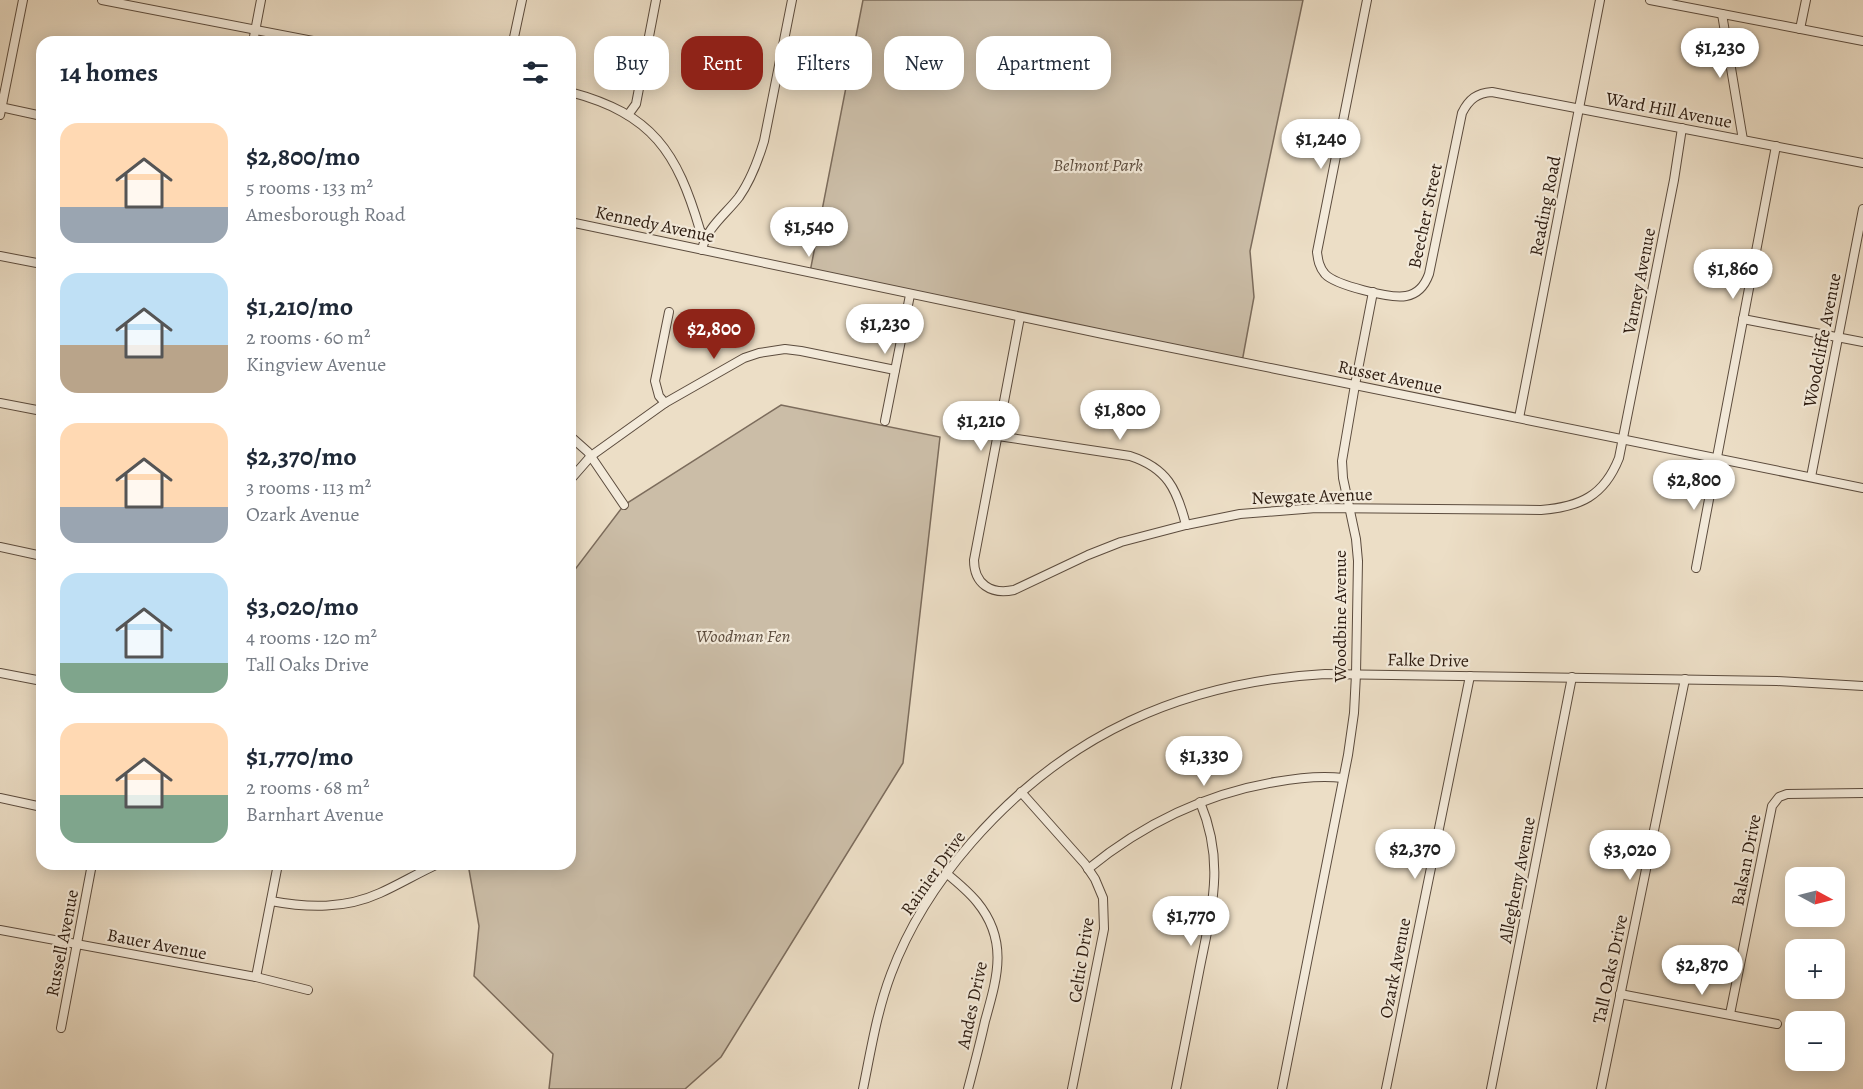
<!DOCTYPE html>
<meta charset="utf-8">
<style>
:root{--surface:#fff;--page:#f6f6f7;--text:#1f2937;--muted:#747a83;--accent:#8f2418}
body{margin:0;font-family:Alegreya,serif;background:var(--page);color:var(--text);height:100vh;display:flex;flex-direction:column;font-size:22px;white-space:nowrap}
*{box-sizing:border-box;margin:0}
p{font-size:20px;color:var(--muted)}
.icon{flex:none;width:33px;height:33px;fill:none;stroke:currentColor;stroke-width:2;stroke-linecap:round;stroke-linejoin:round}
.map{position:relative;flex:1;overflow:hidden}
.side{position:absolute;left:36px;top:36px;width:540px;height:834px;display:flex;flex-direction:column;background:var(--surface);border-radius:18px;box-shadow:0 3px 15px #0003}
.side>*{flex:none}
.top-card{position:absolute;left:594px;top:36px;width:570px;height:54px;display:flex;gap:12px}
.needle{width:39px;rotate:97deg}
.fabs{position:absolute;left:1785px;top:867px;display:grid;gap:12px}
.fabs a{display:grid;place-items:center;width:60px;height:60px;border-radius:12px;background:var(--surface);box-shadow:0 3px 15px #0003;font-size:30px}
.price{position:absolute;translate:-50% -51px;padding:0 14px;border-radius:21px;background:#fff;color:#222;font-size:20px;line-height:39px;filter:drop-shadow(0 2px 3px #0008)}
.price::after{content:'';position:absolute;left:50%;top:36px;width:18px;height:14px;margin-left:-9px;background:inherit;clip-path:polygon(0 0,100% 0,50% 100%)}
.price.on{background:var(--accent);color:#fff}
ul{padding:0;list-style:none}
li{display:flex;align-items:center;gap:18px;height:150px;padding:0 24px}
li span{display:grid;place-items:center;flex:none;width:168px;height:120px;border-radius:18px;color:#555}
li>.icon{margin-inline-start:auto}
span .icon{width:72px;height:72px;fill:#fffc;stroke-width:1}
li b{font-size:26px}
h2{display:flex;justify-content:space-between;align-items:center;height:72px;padding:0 24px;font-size:26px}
.pill{padding:0 21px;border-radius:18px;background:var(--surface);box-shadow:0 3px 15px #0003;font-size:21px;line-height:54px}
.pill.on{background:var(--accent);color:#fff}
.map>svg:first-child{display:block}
</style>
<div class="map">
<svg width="1863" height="1089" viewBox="0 0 1863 1089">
<rect width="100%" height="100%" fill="#ecdec6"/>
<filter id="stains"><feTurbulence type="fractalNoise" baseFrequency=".00333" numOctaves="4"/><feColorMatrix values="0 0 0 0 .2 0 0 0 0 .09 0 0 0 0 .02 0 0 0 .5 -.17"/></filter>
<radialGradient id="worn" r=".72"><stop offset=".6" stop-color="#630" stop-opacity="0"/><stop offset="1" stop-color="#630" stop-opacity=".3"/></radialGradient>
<g fill="#cbbda7" stroke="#7c6c5c" stroke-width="1.5">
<path d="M863 0H1303L1250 251 1254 297 1242 362 810 272Z"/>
<path d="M781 405 940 437 903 763 721 1057 685 1089H549L553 1054 474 976 479 926 468 864H570V580L573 572 624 505Z"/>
</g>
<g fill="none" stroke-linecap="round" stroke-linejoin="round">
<g stroke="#5c4c3e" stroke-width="10">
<g id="minor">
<path d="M102 0 318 42"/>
<path d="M1367 0 1317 252C1318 260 1319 267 1325 274 1335 285 1391 299 1406 296 1418 294 1425 285 1429 274L1462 113C1469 99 1477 93 1492 92L1863 163"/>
<path d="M1650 0 1863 41"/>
<path d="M1722 14 1743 140"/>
<path d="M1800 29 1806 0"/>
<path d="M253 42 261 0"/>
<path d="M513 42 522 0"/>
<path d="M570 92C653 114 677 152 700 230L705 237"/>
<path d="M0 107 42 116"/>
<path d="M0 115 23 0"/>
<path d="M628 115 636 104 656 0"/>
<path d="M570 222 1103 334 1863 488"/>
<path d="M702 250C706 228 726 214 739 197 751 180 758 161 764 141L792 0"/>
<path d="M0 256 42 264"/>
<path d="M1020 317 974 560C974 584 991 595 1014 590L1088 555 1121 542 1186 525 1240 514 1316 508 1541 510C1580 507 1604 496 1619 458L1674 180 1682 128"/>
<path d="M1743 319 1863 342"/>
<path d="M0 403 42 411"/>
<path d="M665 403 659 396 655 381 669 312"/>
<path d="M1519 418 1600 0"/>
<path d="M885 421 910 295"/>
<path d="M570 436 588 452 624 505"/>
<path d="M998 436 1130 456C1167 468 1177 489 1186 525"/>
<path d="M1811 477 1863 209"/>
<path d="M570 480 591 456 665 403 744 358 759 353 785 349 801 351 895 370"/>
<path d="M0 547 42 556"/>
<path d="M1696 568 1776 146"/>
<path d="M0 673 42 681"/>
<path d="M1021 792 1085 864 1095 879 1103 898 1104 929 1072 1089"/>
<path d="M0 798 42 807"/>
<path d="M1088 869C1143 824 1205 794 1275 782 1297 778 1320 775 1343 778"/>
<path d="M946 873C957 882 968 891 977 902 1009 941 997 978 985 1021 980 1044 974 1066 968 1089"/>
<path d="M271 901C308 908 345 909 380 893 400 884 418 873 438 864"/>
<path d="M0 930 256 977 308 990"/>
<path d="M256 977 278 864"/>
<path d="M1620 994 1777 1024"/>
<path d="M1730 1014 1772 806 1779 797 1787 794 1863 793"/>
<path d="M61 1028 92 864"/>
<path d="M863 1089C871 1050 877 1011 891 974 909 926 937 882 971 843 1065 735 1182 682 1325 674L1777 681 1863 686"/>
<path d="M1176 1089C1184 1050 1191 1011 1199 972 1211 910 1226 864 1200 802"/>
<path d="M1282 1089 1348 755 1354 713 1356 674 1358 561 1356 539 1343 478 1342 461 1355 385 1373 292"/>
<path d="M1386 1089 1470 676"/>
<path d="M1491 1089 1572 677"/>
<path d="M1601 1089 1685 679"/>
</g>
</g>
<use href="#minor" stroke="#f3eada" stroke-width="8"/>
</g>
<g text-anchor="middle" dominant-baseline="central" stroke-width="4.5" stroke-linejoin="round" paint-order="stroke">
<g font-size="18" fill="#2c1b10" stroke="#f3eada">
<text transform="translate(1669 110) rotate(11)">Ward Hill Avenue</text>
<text transform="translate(1545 206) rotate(-79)">Reading Road</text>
<text transform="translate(1425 216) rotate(-78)">Beecher Street</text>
<text transform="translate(655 224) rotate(12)">Kennedy Avenue</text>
<text transform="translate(1639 281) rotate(-79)">Varney Avenue</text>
<text transform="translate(1822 340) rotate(-79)">Woodcliffe Avenue</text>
<text transform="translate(1390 377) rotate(12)">Russet Avenue</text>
<text transform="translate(1312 496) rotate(-2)">Newgate Avenue</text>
<text transform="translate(1340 616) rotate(-90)">Woodbine Avenue</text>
<text transform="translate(1428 660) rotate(1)">Falke Drive</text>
<text transform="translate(1746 860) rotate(-79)">Balsan Drive</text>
<text transform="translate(933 873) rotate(-55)">Rainier Drive</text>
<text transform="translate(1517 880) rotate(-79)">Allegheny Avenue</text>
<text transform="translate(62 943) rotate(-79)">Russell Avenue</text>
<text transform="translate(157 944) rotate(11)">Bauer Avenue</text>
<text transform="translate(1081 960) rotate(-81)">Celtic Drive</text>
<text transform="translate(1395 968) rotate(-79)">Ozark Avenue</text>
<text transform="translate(1610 969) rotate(-78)">Tall Oaks Drive</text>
<text transform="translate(972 1005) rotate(-78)">Andes Drive</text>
</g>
<g font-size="18" font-style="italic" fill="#5c4c3d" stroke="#f3eada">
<text x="1098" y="165">Belmont Park</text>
<text x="743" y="636">Woodman Fen</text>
</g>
</g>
<rect width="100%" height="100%" filter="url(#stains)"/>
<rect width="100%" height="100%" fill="url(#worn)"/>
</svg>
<div class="fabs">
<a><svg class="needle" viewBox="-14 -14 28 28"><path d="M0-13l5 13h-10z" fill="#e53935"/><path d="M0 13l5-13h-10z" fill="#747a83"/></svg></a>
<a>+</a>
<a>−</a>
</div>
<b class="price" style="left:1720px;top:79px">$1,230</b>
<b class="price" style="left:1321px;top:170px">$1,240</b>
<b class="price" style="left:809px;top:258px">$1,540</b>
<b class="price" style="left:1733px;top:300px">$1,860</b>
<b class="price" style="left:885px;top:355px">$1,230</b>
<b class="price on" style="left:714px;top:360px">$2,800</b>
<b class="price" style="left:1120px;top:441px">$1,800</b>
<b class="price" style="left:981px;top:452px">$1,210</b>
<b class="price" style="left:1694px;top:511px">$2,800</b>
<b class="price" style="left:1204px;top:787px">$1,330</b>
<b class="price" style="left:1415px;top:880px">$2,370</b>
<b class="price" style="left:1630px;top:881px">$3,020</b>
<b class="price" style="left:1191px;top:947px">$1,770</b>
<b class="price" style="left:1702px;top:996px">$2,870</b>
<div class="top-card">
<a class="pill">Buy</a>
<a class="pill on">Rent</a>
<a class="pill">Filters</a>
<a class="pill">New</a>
<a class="pill">Apartment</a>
</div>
<section class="side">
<h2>14 homes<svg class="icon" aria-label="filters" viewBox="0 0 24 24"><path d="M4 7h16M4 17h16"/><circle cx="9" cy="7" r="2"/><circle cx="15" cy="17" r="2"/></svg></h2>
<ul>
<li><span style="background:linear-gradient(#ffd9b3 70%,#9aa5b1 0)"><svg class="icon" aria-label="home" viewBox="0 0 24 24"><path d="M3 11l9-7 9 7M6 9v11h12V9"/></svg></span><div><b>$2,800/mo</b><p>5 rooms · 133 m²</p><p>Amesborough Road</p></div></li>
<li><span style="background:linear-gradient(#bfe0f5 60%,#b9a48a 0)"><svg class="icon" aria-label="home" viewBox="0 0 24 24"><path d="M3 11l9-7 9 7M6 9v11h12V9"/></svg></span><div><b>$1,210/mo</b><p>2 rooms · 60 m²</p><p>Kingview Avenue</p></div></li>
<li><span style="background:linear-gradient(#ffd9b3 70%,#9aa5b1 0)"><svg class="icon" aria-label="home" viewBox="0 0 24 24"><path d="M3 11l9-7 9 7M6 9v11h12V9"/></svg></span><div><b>$2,370/mo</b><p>3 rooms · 113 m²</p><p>Ozark Avenue</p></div></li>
<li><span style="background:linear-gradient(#bfe0f5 75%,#7fa58c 0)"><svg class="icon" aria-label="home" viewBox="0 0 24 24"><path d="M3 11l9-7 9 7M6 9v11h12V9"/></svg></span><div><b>$3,020/mo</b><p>4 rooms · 120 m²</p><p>Tall Oaks Drive</p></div></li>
<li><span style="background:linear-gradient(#ffd9b3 60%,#7fa58c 0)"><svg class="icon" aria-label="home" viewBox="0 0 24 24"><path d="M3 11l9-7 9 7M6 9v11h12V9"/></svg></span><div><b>$1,770/mo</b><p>2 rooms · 68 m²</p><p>Barnhart Avenue</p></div></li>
</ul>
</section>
</div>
